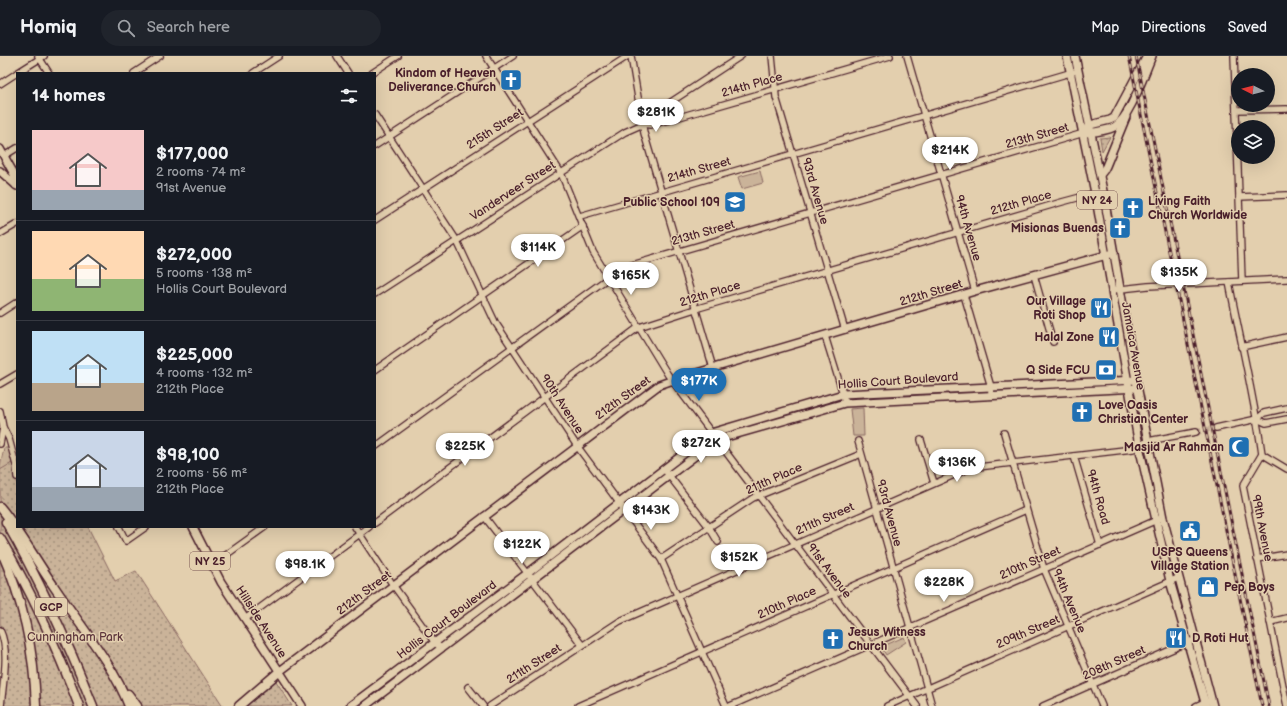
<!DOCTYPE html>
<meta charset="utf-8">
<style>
:root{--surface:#171b24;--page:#20242c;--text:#f1f3f6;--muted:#9ea1a6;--line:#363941;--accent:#1f6fb2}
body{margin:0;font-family:"Balsamiq Sans",sans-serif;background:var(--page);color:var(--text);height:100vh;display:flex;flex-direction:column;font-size:15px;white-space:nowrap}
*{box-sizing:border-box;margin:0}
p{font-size:13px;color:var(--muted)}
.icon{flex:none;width:22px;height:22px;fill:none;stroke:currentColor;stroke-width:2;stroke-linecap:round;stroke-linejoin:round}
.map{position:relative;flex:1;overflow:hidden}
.sheet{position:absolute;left:16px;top:16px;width:360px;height:456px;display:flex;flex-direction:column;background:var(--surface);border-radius:0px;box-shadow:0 4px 16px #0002}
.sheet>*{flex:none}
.needle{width:26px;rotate:276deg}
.tools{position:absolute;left:1231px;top:12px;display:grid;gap:8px}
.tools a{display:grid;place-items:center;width:44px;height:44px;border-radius:50%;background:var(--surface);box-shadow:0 4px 16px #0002;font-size:20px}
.price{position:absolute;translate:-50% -34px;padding:0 9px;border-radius:14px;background:#fff;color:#222;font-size:13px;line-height:26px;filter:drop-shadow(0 1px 2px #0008)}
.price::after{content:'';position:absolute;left:50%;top:24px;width:12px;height:9px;margin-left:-6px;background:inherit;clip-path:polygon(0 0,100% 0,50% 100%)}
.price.selected{background:var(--accent);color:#fff}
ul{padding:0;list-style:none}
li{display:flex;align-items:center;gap:12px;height:100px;padding:0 16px}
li+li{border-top:1px solid var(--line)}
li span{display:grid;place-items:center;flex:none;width:112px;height:80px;border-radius:0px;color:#555}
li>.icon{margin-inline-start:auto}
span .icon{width:48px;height:48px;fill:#fffc;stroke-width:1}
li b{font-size:17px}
h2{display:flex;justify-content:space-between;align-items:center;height:48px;padding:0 16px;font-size:17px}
header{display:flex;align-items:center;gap:24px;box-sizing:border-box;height:56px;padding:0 20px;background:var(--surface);border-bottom:1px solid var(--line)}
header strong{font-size:19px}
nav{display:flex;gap:22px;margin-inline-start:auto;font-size:14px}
.search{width:280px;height:36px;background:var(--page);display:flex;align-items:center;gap:10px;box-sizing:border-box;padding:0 14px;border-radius:22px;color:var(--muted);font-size:15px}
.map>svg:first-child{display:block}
</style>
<header>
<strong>Homiq</strong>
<div class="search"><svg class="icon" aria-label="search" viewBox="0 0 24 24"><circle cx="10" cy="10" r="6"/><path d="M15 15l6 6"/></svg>Search here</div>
<nav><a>Map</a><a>Directions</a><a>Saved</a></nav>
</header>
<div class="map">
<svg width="1287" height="650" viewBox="0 0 1287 650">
<defs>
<pattern id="park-dots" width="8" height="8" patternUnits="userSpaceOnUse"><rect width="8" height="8" fill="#cab399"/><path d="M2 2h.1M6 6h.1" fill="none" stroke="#a6917d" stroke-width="1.8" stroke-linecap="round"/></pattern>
</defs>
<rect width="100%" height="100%" fill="#e3cfae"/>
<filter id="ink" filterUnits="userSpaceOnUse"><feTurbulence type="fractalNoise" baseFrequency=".025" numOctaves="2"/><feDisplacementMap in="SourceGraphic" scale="8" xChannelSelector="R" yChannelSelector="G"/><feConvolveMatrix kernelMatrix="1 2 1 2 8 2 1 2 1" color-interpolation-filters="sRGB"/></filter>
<g filter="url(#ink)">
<g fill="#cab399" stroke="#8a6962">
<path d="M760 115 763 127 742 133 738 121Z"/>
<path d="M863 352 864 380H853L850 353Z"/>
<path d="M4 392H9L13 411 0 440V410Z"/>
<path d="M904 581 906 586 886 599 881 591Z"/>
</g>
<g fill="url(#park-dots)" stroke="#8a6962">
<path d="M1110 81 1102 95 1100 82Z"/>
<path d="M17 404V471H88L115 525 136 515 223 650H4C7 622 12 594 0 567V414Z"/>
<path d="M276 625 292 650H246L275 625Z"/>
</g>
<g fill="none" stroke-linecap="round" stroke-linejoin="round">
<path stroke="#c4ac94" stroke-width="5.5" stroke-dasharray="5.5 3" stroke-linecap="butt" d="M1196 376 1216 372"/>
<g stroke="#4a1f2b" stroke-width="8">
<g id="minor">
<path d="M38 0 49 17"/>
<path d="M337 0 348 17"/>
<path d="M486 0 561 117 593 196 668 319 917 650"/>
<path d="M631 0 644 77 713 312"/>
<path d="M772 0 776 41 845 274"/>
<path d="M907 0 975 235"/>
<path d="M1234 0 1242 225"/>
<path d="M17 17 44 0"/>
<path d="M134 17 160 0"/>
<path d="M253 17 279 0"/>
<path d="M372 17 398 0"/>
<path d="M0 28 17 17"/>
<path d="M663 51 669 64"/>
<path d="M1236 54 1287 53"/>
<path d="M375 59 457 185 495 266 577 390 661 503 726 650"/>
<path d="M643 68 650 69 669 64 890 0"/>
<path d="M375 90 513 0"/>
<path d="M4 100 17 92"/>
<path d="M1239 141 1287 139"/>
<path d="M580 160 1073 16"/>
<path d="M375 164 628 0"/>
<path d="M0 178 17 168"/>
<path d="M1034 219 1053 286"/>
<path d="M1229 226C1240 283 1254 340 1262 398L1287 413"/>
<path d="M1112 234 1148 230 1287 223"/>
<path d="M375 238 561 117 625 76 643 68 651 59 741 0"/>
<path d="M964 239 991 331V339"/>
<path d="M0 257 17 246"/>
<path d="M825 280 843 338 845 347"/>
<path d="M1241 291 1287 281"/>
<path d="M375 314 583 170"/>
<path d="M0 328 17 318"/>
<path d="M0 355 3 371 9 383 16 409 17 421"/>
<path d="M1257 363 1266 367 1287 363"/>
<path d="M1216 372 1257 363 1264 357 1287 352"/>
<path d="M1004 377 1044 513 1102 650"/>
<path d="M921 384 934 427"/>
<path d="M858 385 932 650"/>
<path d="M0 388 3 372"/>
<path d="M375 391 604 225 611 216 615 214 1084 77"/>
<path d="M1262 398 1243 430 1287 650"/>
<path d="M1074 400 1100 489"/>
<path d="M664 413 709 471 718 486"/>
<path d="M484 460 582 589"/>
<path d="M375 467 639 271 695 253 1062 146 1103 135"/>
<path d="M119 471 126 485 146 471"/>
<path d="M355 471 393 529 435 587 441 592"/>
<path d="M661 503 753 442 861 398"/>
<path d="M1257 503 1287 498"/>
<path d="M212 509 265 471"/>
<path d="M245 563 369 471"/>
<path d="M1270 566 1287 562"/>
<path d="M0 574C10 595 3 626 1 650"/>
<path d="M468 631 483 650"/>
<path d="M490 650 620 565 970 412 1133 393 1148 385 1196 376"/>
<path d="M578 650 1026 454"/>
<path d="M730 650 1159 463"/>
<path d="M887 650 1178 522"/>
<path d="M1043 650 1191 585"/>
<path d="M1196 650 1207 645"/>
</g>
</g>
<g stroke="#4a1f2b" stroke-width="10">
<g id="major">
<path d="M1067 0 1095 137 1139 390 1170 525 1206 650"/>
<path d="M1075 0 1103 135 1136 324 1163 462 1213 650"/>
<path d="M1088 72 1090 69 1110 64 1114 62 1147 0"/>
<path d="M1086 77C1095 76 1106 75 1114 71 1130 62 1144 18 1152 0"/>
<path d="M0 93 14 118 16 129"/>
<path d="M0 115 17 130"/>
<path d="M1100 119 1104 114 1106 110 1126 61"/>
<path d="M193 471 221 526 302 650"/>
<path d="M280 615 659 329 676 323 975 235 1114 197"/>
<path d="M350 650 532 514 711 377 843 338 1136 324"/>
<path d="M365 650 716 384 845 347 1138 332"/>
</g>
</g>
<g stroke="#4a1f2b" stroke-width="11">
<g id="highway">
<path d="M0 451C20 475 35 503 53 529 78 567 113 608 129 650"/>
<path d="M6 466C40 525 68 587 93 650"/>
<path d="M0 482C31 535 57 592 79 650"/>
<path d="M0 492C23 544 34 593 36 650"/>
<path d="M128 638 137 650"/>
<path d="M239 650 280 615"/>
</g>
</g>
<use href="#minor" stroke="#e3cfae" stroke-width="5.5"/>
<use href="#major" stroke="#e3cfae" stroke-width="7"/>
<use href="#highway" stroke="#e3cfae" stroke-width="8"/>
<g stroke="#4a1f2b" stroke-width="3">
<g id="rail">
<path d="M1129 0 1262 650"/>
<path d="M1136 0 1269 650"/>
</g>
</g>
<use href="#rail" stroke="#e3cfae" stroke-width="1.5" stroke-dasharray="4.5" stroke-linecap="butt"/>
</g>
</g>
<defs>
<g id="church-square" transform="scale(1.15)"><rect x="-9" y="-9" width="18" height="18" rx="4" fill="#1f6fb2" stroke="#e3cfae"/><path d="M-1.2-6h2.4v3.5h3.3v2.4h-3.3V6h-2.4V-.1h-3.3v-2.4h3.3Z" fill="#fff"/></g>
<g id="school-square" transform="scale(1.15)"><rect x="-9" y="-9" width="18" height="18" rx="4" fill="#1f6fb2" stroke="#e3cfae"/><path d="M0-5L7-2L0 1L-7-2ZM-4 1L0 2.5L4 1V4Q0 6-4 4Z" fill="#fff"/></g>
<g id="restaurant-square" transform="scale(1.15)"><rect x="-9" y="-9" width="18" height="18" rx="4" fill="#1f6fb2" stroke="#e3cfae"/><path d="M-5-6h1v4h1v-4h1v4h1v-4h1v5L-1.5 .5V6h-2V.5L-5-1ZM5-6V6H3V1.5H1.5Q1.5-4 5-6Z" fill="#fff"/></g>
<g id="bank-square" transform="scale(1.15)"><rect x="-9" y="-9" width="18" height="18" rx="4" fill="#1f6fb2" stroke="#e3cfae"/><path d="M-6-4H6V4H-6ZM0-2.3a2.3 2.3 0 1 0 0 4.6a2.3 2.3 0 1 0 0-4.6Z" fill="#fff"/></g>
<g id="mosque-square" transform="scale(1.15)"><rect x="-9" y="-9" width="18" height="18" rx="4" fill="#1f6fb2" stroke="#e3cfae"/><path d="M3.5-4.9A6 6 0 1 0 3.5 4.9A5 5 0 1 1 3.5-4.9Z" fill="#fff"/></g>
<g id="civic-square" transform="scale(1.15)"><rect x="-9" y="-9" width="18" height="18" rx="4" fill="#1f6fb2" stroke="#e3cfae"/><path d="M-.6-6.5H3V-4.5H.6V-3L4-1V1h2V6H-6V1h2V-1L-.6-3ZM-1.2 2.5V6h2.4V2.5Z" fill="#fff"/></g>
<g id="shop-square" transform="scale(1.15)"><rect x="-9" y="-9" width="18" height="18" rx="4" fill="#1f6fb2" stroke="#e3cfae"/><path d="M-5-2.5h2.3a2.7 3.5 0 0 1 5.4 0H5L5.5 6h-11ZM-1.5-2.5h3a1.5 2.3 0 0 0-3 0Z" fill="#fff"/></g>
</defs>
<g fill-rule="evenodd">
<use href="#church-square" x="511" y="24"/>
<use href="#school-square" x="735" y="146"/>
<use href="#church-square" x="1133" y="152"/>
<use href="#church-square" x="1120" y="172"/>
<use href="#restaurant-square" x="1101" y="252"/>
<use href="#restaurant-square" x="1109" y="281"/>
<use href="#bank-square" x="1106" y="314"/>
<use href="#church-square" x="1082" y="356"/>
<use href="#mosque-square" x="1239" y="391"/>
<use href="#civic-square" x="1190" y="475"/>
<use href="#shop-square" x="1208" y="531"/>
<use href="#restaurant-square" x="1176" y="582"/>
<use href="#church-square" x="833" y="583"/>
</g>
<g text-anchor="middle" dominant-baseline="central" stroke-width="3" stroke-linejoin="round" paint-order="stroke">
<g fill="#e3cfae" stroke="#785452" stroke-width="1">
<rect x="1077" y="135" width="40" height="18" rx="3"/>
<rect x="190" y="496" width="40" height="18" rx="3"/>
<rect x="35" y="542" width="32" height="18" rx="3"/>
</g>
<g font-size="11" font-weight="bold" fill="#4a1f2b">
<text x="1097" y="144">NY 24</text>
<text x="210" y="505">NY 25</text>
<text x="51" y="551">GCP</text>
</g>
<g font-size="12" font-weight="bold" fill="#4a1f2b" stroke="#e3cfae" text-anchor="end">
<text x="496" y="17">Kindom of Heaven<tspan x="496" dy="14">Deliverance Church</tspan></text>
<text x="1148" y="145" text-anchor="start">Living Faith<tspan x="1148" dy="14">Church Worldwide</tspan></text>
<text x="720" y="146">Public School 109</text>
<text x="1104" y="172">Misionas Buenas</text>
<text x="1086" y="245">Our Village<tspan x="1086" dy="14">Roti Shop</tspan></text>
<text x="1094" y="281">Halal Zone</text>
<text x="1090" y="314">Q Side FCU</text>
<text x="1098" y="349" text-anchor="start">Love Oasis<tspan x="1098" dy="14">Christian Center</tspan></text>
<text x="1224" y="391">Masjid Ar Rahman</text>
<text x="1190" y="496" text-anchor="middle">USPS Queens<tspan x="1190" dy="14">Village Station</tspan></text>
<text x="1224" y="531" text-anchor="start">Pep Boys</text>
<text x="848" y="576" text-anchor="start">Jesus Witness<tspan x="848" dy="14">Church</tspan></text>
<text x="1192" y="582" text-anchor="start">D Roti Hut</text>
</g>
<g font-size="12" fill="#4a1f2b" stroke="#e3cfae">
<text transform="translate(752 29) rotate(-16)">214th Place</text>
<text transform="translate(495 73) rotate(-33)">215th Street</text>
<text transform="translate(1037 80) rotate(-16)">213th Street</text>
<text transform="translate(699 114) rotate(-16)">214th Street</text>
<text transform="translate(513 135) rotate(-33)">Vanderveer Street</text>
<text transform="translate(815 135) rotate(74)">93rd Avenue</text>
<text transform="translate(1021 147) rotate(-16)">212th Place</text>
<text transform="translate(968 172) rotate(74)">94th Avenue</text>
<text transform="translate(703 177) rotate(-16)">213th Street</text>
<text transform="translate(931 237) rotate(-17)">212th Street</text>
<text transform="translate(710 238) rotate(-17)">212th Place</text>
<text transform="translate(1133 290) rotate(80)">Jamaica Avenue</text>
<text transform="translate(898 325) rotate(-4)">Hollis Court Boulevard</text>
<text transform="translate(623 342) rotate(-36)">212th Street</text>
<text transform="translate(562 348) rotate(57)">90th Avenue</text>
<text transform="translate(774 423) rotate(-24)">211th Place</text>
<text transform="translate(1098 441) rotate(74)">94th Road</text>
<text transform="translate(889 457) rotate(75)">93rd Avenue</text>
<text transform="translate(825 463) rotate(-24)">211th Street</text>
<text transform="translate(1262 472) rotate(79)">99th Avenue</text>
<text transform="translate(1030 507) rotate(-24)">210th Street</text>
<text transform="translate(829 515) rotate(53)">91st Avenue</text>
<text transform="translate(364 537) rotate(-37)">212th Street</text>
<text transform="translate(1069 545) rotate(67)">94th Avenue</text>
<text transform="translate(787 547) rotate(-24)">210th Place</text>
<text transform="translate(447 564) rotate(-37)">Hollis Court Boulevard</text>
<text transform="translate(261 566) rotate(57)">Hillside Avenue</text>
<text transform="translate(1028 576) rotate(-23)">209th Street</text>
<text transform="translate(1114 607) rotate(-24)">208th Street</text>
<text transform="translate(534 608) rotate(-33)">211th Street</text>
</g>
<g font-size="12" fill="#5d353c" stroke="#e3cfae">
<text x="75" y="581">Cunningham Park</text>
</g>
</g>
</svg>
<div class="tools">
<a><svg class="needle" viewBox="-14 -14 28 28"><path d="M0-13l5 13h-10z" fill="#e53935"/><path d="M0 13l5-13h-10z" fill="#9ea1a6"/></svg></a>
<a><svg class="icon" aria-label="layers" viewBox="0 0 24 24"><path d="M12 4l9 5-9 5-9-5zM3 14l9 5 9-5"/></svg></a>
</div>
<b class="price" style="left:656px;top:77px">$281K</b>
<b class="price" style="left:950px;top:115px">$214K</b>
<b class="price" style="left:538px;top:212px">$114K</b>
<b class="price" style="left:1179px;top:237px">$135K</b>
<b class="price" style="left:631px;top:240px">$165K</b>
<b class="price selected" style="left:699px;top:346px">$177K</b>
<b class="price" style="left:701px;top:408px">$272K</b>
<b class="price" style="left:465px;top:411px">$225K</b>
<b class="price" style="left:957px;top:427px">$136K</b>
<b class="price" style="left:651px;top:475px">$143K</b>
<b class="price" style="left:522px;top:509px">$122K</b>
<b class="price" style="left:739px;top:522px">$152K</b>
<b class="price" style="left:305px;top:529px">$98.1K</b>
<b class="price" style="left:944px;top:547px">$228K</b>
<section class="sheet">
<h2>14 homes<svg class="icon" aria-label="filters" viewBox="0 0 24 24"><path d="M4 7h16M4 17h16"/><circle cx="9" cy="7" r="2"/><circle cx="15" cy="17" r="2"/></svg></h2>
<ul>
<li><span style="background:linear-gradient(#f6c9c9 75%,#9aa5b1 0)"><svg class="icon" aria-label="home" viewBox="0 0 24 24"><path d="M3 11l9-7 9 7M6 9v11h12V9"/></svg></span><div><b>$177,000</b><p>2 rooms · 74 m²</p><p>91st Avenue</p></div></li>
<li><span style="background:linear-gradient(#ffd9b3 60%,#8fb573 0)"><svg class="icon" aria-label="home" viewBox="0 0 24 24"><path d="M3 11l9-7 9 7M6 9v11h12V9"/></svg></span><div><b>$272,000</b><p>5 rooms · 138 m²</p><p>Hollis Court Boulevard</p></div></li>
<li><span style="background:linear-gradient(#bfe0f5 65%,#b9a48a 0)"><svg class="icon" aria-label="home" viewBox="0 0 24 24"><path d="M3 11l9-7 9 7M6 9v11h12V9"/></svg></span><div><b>$225,000</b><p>4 rooms · 132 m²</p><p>212th Place</p></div></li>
<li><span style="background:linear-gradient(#c9d6e8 70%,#9aa5b1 0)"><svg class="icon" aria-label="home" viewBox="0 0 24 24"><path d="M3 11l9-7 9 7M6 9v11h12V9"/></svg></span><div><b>$98,100</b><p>2 rooms · 56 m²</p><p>212th Place</p></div></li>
</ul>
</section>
</div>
